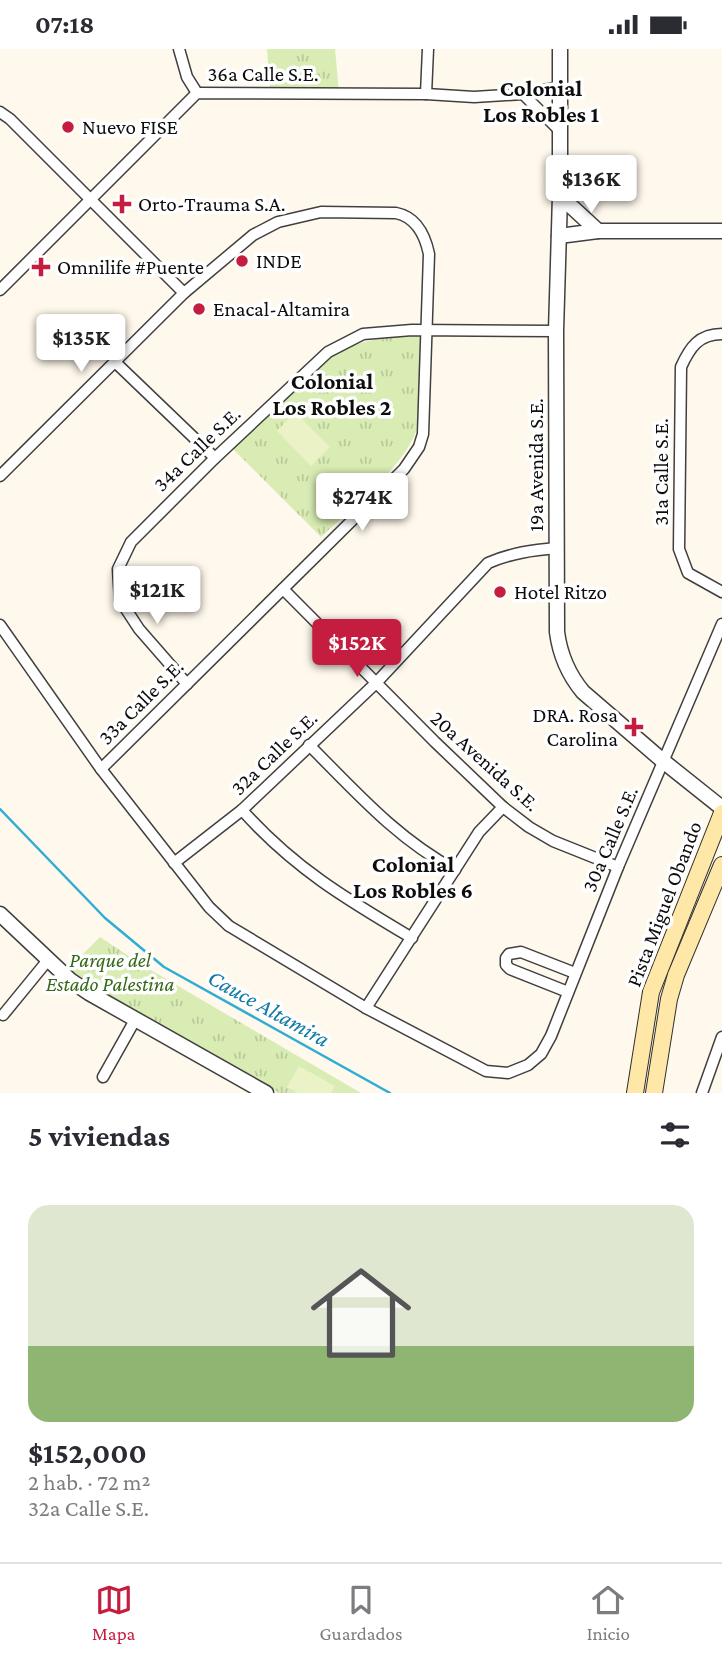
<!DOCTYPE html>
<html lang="es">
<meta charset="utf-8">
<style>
:root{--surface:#fff;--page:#f7f7f7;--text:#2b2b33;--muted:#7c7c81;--line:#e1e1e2;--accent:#c51d3f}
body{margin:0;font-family:"Crimson Pro",serif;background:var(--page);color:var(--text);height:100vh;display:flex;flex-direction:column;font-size:26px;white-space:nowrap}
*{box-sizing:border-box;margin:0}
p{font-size:23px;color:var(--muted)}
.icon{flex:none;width:38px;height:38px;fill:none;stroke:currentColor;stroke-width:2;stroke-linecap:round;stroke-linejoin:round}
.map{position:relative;height:1044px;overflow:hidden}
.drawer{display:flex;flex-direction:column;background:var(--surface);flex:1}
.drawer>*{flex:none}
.price{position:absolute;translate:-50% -60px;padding:0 16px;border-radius:7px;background:#fff;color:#222;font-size:23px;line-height:46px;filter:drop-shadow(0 2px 4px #0008)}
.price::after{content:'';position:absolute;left:50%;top:42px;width:21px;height:16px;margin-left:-10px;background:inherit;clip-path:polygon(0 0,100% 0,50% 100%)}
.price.on{background:var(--accent);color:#fff}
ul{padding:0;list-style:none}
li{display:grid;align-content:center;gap:14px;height:371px;padding:0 28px}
li span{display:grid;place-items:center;height:217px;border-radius:21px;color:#555}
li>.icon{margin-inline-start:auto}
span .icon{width:126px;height:126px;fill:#fffc;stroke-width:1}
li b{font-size:30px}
h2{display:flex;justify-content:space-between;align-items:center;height:84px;padding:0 28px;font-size:30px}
.status{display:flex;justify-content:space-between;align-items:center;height:49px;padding:0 35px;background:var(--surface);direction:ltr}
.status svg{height:19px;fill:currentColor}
.dock{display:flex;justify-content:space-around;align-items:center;height:98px;border-top:2px solid var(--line);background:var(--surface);font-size:19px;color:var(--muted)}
.dock a{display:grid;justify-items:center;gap:4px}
.dock .on{color:var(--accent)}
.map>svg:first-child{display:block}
</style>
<div class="status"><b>07:18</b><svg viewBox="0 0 49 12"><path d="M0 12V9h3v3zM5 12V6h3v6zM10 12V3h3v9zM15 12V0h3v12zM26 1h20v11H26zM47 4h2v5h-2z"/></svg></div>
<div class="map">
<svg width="722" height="1044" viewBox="0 0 722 1044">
<defs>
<pattern id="grass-tufts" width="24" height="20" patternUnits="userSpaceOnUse" patternTransform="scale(1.75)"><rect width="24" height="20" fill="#d9ecb4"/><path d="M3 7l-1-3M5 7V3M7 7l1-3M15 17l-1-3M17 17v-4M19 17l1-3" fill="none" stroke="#b9c99a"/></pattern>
</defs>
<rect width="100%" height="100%" fill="#fff8ec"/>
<g fill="url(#grass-tufts)">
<path d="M267 0H335L339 44H270Z"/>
<path d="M420 286 419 373C411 413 351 459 321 488L232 399 325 311C360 289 381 289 420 286Z"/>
<path d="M100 888 144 917 361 1044H279L64 924Z"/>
</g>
<g fill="#eaf2c6">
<path d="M295 363 330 398 311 417 277 382Z"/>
<path d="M299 1017 335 1037 331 1044H298L287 1038Z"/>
</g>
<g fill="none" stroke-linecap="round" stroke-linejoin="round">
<path stroke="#30add5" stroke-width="2.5" d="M0 760 105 869 164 918 390 1044"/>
<g stroke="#404040" stroke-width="13">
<g id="minor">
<path d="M179 0 187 28 197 44"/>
<path d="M426 45 428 0"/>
<path d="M523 45 559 81"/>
<path d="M0 63 10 70 184 244"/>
<path d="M0 241 197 44 426 45 474 48 523 45 560 38"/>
<path d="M722 285C699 285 690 298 681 318L679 500 688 524 722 543"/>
<path d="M115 313 215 409"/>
<path d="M0 427 184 244 253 186 278 173 321 163 396 164C416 168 425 186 429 205L423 385 419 398 404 420 101 720"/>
<path d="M283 540 435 693 503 758 529 778 553 792 618 818"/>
<path d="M0 576 101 720 209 858 229 877 366 959 486 1022 508 1024 528 1016 541 1005 551 987 618 818 722 575"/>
<path d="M187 635 139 580 120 551 118 520 131 493 215 409 328 303 363 285 412 281 556 282"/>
<path d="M309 696C356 743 396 789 455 821"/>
<path d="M242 761C294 819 346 850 412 889"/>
<path d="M174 814 242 761 376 634 488 514C511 504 533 501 557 499"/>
<path d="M568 943 510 920 506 916V909L509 905 521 903 575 924"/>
<path d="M366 959 479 783 503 758"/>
<path d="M3 966 48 911"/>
<path d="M103 1028 135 971"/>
<path d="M702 1044 722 988"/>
</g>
</g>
<g stroke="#404040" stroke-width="17">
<g id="tertiary">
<path d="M560 0V147L556 282 557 583C560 606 568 625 583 643L663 712 722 759"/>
<path d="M560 147 598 182"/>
<path d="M559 187 598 182H722"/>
<path d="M0 865 70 931 89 944 266 1044"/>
</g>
</g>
<g stroke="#2f2f2f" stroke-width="18">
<g id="secondary">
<path d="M635 1044 651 943 722 764"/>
<path d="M654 1044 669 950 676 926 722 816"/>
</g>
</g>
<use href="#minor" stroke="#fff" stroke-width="10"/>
<use href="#tertiary" stroke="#fff" stroke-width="14"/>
<use href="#secondary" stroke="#ffe8a7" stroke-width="16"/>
</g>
<g fill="#c51d3f" stroke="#fff" stroke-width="2.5">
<circle cx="68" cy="78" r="7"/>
<path d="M118.5 144.5h7v7h7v7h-7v7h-7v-7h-7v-7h7z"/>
<circle cx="242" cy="212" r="7"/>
<path d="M37.5 207.5h7v7h7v7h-7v7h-7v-7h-7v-7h7z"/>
<circle cx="199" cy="260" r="7"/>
<circle cx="500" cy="543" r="7"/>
<path d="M630.5 667.5h7v7h7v7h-7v7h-7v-7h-7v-7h7z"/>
</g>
<g text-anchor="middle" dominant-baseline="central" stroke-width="7" stroke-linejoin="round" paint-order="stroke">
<g font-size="21" fill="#0d0d0d" stroke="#fff">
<text x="263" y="25">36a Calle S.E.</text>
<text transform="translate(197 400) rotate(-44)">34a Calle S.E.</text>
<text transform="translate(536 416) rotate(-90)">19a Avenida S.E.</text>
<text transform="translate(661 423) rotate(-90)">31a Calle S.E.</text>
<text transform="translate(141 653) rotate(-45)">33a Calle S.E.</text>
<text transform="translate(274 704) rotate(-44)">32a Calle S.E.</text>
<text transform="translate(485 712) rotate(42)">20a Avenida S.E.</text>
<text transform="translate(610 790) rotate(-67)">30a Calle S.E.</text>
<text transform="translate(664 855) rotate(-69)">Pista Miguel Obando</text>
</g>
<g font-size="21" fill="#0d0d0d" stroke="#fff" text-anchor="start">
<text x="82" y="78">Nuevo FISE</text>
<text x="138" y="155">Orto-Trauma S.A.</text>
<text x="256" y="212">INDE</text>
<text x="57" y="218">Omnilife #Puente</text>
<text x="213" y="260">Enacal-Altamira</text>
<text x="514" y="543">Hotel Ritzo</text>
<text x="618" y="666" text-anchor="end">DRA. Rosa<tspan x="618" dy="24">Carolina</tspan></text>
</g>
<g font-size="21" font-style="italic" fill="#366819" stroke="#fff">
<text x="110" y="911">Parque del<tspan x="110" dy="24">Estado Palestina</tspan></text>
</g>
<g font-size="23" font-weight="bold" fill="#0d0d0d" stroke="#fff">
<text x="541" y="39">Colonial<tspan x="541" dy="26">Los Robles 1</tspan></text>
<text x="332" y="332">Colonial<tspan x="332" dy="26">Los Robles 2</tspan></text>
<text x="413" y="815">Colonial<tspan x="413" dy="26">Los Robles 6</tspan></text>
</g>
<g font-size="23" font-style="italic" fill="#0f7ba6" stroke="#fff">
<text transform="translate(269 959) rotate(29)">Cauce Altamira</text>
</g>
</g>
</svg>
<b class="price" style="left:591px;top:166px">$136K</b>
<b class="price" style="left:81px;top:325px">$135K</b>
<b class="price" style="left:362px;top:484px">$274K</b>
<b class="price" style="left:157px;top:577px">$121K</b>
<b class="price on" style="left:357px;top:630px">$152K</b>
</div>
<section class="drawer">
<h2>5 viviendas<svg class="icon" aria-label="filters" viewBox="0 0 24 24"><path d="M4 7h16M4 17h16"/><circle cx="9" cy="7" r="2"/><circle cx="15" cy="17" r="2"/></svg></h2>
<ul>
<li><span style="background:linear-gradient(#dfe7d0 65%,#8fb573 0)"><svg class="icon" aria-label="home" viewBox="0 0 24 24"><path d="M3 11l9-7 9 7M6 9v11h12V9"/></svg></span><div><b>$152,000</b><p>2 hab. · 72 m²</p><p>32a Calle S.E.</p></div></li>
</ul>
</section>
<nav class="dock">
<a class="on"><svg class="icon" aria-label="map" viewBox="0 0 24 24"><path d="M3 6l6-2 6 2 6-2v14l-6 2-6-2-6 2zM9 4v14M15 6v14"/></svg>Mapa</a>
<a><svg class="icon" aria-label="saved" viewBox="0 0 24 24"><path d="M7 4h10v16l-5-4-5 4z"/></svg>Guardados</a>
<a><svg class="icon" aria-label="home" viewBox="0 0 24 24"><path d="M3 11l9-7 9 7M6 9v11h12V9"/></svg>Inicio</a>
</nav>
